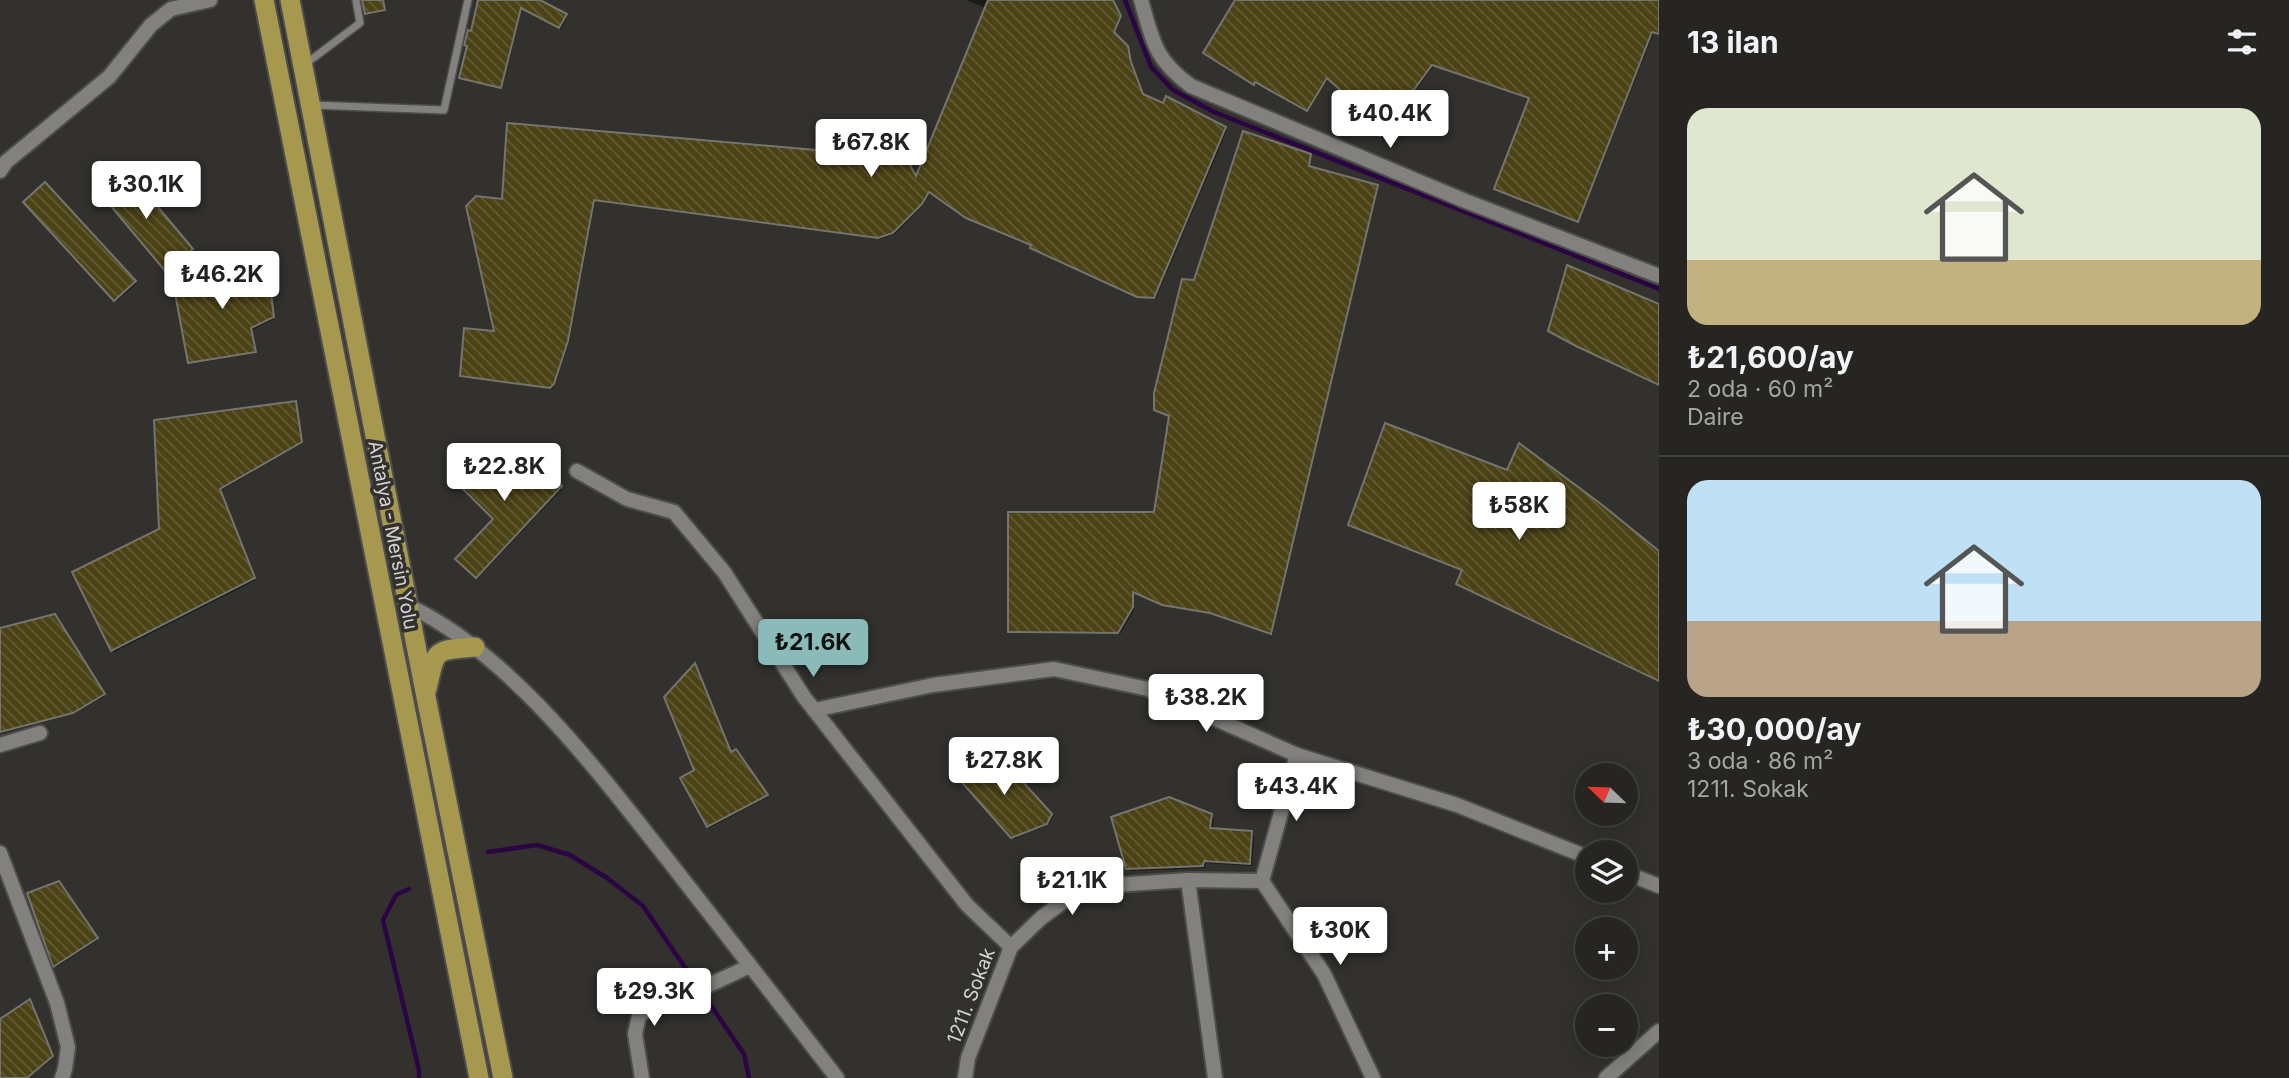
<!DOCTYPE html>
<html lang="tr">
<meta charset="utf-8">
<style>
:root{--surface:#262522;--page:#2e2d2a;--text:#f1f3f6;--muted:#a4a5a5;--line:#424240;--accent:#8bbbb9}
body{margin:0;font-family:Inter,sans-serif;background:var(--page);color:var(--text);height:100vh;display:flex;flex-direction:column;font-size:26px;white-space:nowrap}
*{box-sizing:border-box;margin:0}
p{font-size:23px;color:var(--muted)}
.icon{flex:none;width:38px;height:38px;fill:none;stroke:currentColor;stroke-width:2;stroke-linecap:round;stroke-linejoin:round}
.map{position:relative;flex:1;overflow:hidden}
.side{display:flex;flex-direction:column;background:var(--surface);width:630px}
.side>*{flex:none}
.needle{width:46px;rotate:293deg}
.fabs{position:absolute;left:1575px;top:763px;display:grid;gap:14px}
.fabs a{display:grid;place-items:center;width:63px;height:63px;border-radius:50%;background:var(--surface);box-shadow:0 4px 18px #0003,0 0 0 2px var(--line);font-size:35px}
.price{position:absolute;translate:-50% -60px;padding:0 16px;border-radius:7px;background:#fff;color:#222;font-size:23px;line-height:46px;filter:drop-shadow(0 2px 4px #0008)}
.price::after{content:'';position:absolute;left:50%;top:42px;width:21px;height:16px;margin-left:-10px;background:inherit;clip-path:polygon(0 0,100% 0,50% 100%)}
.price.active{background:var(--accent);color:#111}
ul{padding:0;list-style:none}
li{display:grid;align-content:center;gap:14px;height:371px;padding:0 28px}
li+li{border-top:2px solid var(--line)}
li span{display:grid;place-items:center;height:217px;border-radius:21px;color:#555}
li>.icon{margin-inline-start:auto}
span .icon{width:126px;height:126px;fill:#fffc;stroke-width:1}
li b{font-size:30px}
h2{display:flex;justify-content:space-between;align-items:center;height:84px;padding:0 28px;font-size:30px}
main{display:flex;flex:1;min-height:0}
.map>svg:first-child{display:block}
</style>
<main>
<div class="map">
<svg width="1659" height="1078" viewBox="0 0 1659 1078">
<defs>
<pattern id="building-back-hatch" width="6" height="6" patternUnits="userSpaceOnUse" patternTransform="scale(1.75)"><rect width="6" height="6" fill="#4b4215"/><path d="M-1 5l2 2M0 0l6 6M5-1l2 2" fill="none" stroke="#645c36"/></pattern>
</defs>
<rect width="100%" height="100%" fill="#32312e"/>
<g fill="#0007">
<path d="M364 0H383L386 11 368 15Z"/>
<path d="M480 0H536L567 17 561 29 522 8 502 89 461 78Z"/>
<path d="M966 0H1112L1122 18 1114 35 1129 49 1132 65 1144 96 1164 105 1167 98 1227 130 1156 298H1140L1034 249 1033 246 931 192 923 205 895 234 881 239 595 201 569 343 555 385 552 389 462 376 497 333 503 201 917 179 986 8Z"/>
<path d="M1237 0H1659V34L1654 32 1579 222 1497 190 1531 99 1434 65 1382 137 1336 116 1349 95 1329 78 1308 111 1257 83 1256 85 1206 54Z"/>
<path d="M1310 156V168L1378 189 1272 634 1213 614 1165 606 1133 591 1134 610 1120 634 1012 633 1010 631 1155 514 1195 282Z"/>
<path d="M127 173 193 251 168 272 102 193Z"/>
<path d="M45 185 136 284 117 301 26 202Z"/>
<path d="M242 267 243 275 269 274 274 319 252 330 257 353 191 364 190 362Z"/>
<path d="M295 403 303 443 220 491 256 580 114 652 112 650 160 530Z"/>
<path d="M542 470 562 489 478 578 458 559Z"/>
<path d="M56 618 105 696 74 714 0 733V629Z"/>
<path d="M737 753 768 797 709 828 708 826 731 754Z"/>
<path d="M1001 761 1053 817 1048 825 1014 839 953 770Z"/>
<path d="M1211 816 1214 819 1212 830 1251 833 1254 836 1252 866 1206 863 1205 868 1131 871 1128 868Z"/>
<path d="M60 884 98 940 56 967 55 966Z"/>
<path d="M30 1001 53 1058 29 1078H0V1021Z"/>
</g>
<g fill="none" stroke-linecap="round" stroke-linejoin="round">
<g stroke="#2b0543" stroke-width="4.5">
<path d="M1125 0 1151 67 1173 90 1214 112 1659 289"/>
<path d="M488 852 537 845 570 855 607 878 643 906 744 1054 749 1078"/>
<path d="M409 889 396 895 383 920 419 1070V1078"/>
</g>
</g>
<g fill="url(#building-back-hatch)" stroke="#747470" stroke-width="2">
<path d="M362 0H383L385 10 365 14Z"/>
<path d="M478 0H540L567 14 559 28 521 8 501 88 459 78 467 46 464 45 468 30 471 31Z"/>
<path d="M988 0H1113L1121 16 1114 32 1128 46 1131 62 1143 94 1163 103 1166 96 1226 127 1154 298 1137 297 1030 248 1031 245 966 218 929 192 922 204 893 233 878 238 594 200 568 341 554 384 550 388 460 376 464 328 494 331 466 206 476 196 502 199 507 123 906 158 916 176Z"/>
<path d="M1235 0H1659V34L1652 32 1578 222 1494 189 1529 98 1432 65 1380 136 1333 115 1346 95 1327 78 1307 111 1255 82 1254 85 1203 53Z"/>
<path d="M1243 131 1311 154 1309 166 1378 185 1271 634 1210 613 1162 605 1133 592V607L1118 633 1008 632V512H1154L1169 416 1154 410V393L1182 279 1194 280Z"/>
<path d="M127 170 193 249 166 272 100 193Z"/>
<path d="M45 182 136 281 114 301 23 202Z"/>
<path d="M1567 265 1659 304V385L1576 346 1548 331Z"/>
<path d="M242 266 243 273 268 270 274 317 251 328 256 352 188 363 172 277Z"/>
<path d="M296 401 302 442 220 489 255 578 111 651 72 572 159 529 154 420Z"/>
<path d="M1385 423 1507 470 1519 443 1601 504 1659 551V681L1456 584 1462 570 1348 525Z"/>
<path d="M496 446 543 468 562 486 476 578 455 559 493 519 458 484Z"/>
<path d="M55 614 105 694 73 713 0 732V628Z"/>
<path d="M695 663 731 752 736 749 768 795 707 827 680 778 694 770 664 697Z"/>
<path d="M1002 759 1052 814 1047 824 1011 838 950 769Z"/>
<path d="M1169 797 1212 814 1210 828 1252 831 1250 864 1204 861 1203 866 1126 869 1111 817Z"/>
<path d="M59 881 98 938 53 967 27 893Z"/>
<path d="M30 999 53 1056 27 1078H0V1019Z"/>
</g>
<g fill="none" stroke-linecap="round" stroke-linejoin="round">
<g stroke="#4e4d4b" stroke-width="10">
<g id="service">
<path d="M304 65 360 23 356 0"/>
<path d="M312 105 444 110 468 0"/>
</g>
</g>
<g stroke="#4e4d4b" stroke-width="18">
<g id="minor">
<path d="M1141 0C1153 41 1154 59 1191 86L1463 200 1659 276"/>
<path d="M0 171 6 162 109 77 151 25 171 9 210 0"/>
<path d="M577 471 627 499 674 512 724 572 804 697 967 905 1011 947"/>
<path d="M814 710 933 685 1054 669 1148 689 1297 755 1457 805 1587 857"/>
<path d="M0 745 40 733"/>
<path d="M1297 755 1262 881 1324 974 1373 1078"/>
<path d="M0 853 57 1003 68 1047 65 1069 62 1078"/>
<path d="M1626 873 1659 886"/>
<path d="M1188 880 1215 1078"/>
<path d="M642 1078 635 1034 639 1016 657 1003 692 993 750 966"/>
<path d="M965 1078 968 1058 1011 947 1041 918 1064 901 1101 886 1188 880 1262 881"/>
<path d="M1606 1078 1659 1031"/>
</g>
</g>
<g stroke="#4e4d4b" stroke-width="18">
<path id="tertiary" d="M409 606C512 655 598 772 668 860 725 933 781 1005 837 1078"/>
</g>
<g stroke="#4e4d4b" stroke-width="23">
<g id="trunk">
<path d="M264 0 479 1078"/>
<path d="M290 0 426 697 503 1078"/>
<path d="M427 689C436 649 433 650 475 647"/>
</g>
</g>
<use href="#service" stroke="#82817d" stroke-width="7"/>
<use href="#minor" stroke="#82817d" stroke-width="14"/>
<use href="#tertiary" stroke="#82817d" stroke-width="14"/>
<use href="#trunk" stroke="#a79850" stroke-width="19"/>
</g>
<g text-anchor="middle" dominant-baseline="central" stroke-width="7" stroke-linejoin="round" paint-order="stroke">
<g font-size="19" fill="#d5d4d2" stroke="#32312e">
<text transform="translate(393 535) rotate(79)">Antalya - Mersin Yolu</text>
<text transform="translate(971 996) rotate(-69)">1211. Sokak</text>
</g>
</g>
</svg>
<div class="fabs">
<a><svg class="needle" viewBox="-14 -14 28 28"><path d="M0-13l5 13h-10z" fill="#e53935"/><path d="M0 13l5-13h-10z" fill="#a4a5a5"/></svg></a>
<a><svg class="icon" aria-label="layers" viewBox="0 0 24 24"><path d="M12 4l9 5-9 5-9-5zM3 14l9 5 9-5"/></svg></a>
<a>+</a>
<a>−</a>
</div>
<b class="price" style="left:1390px;top:150px">₺40.4K</b>
<b class="price" style="left:871px;top:179px">₺67.8K</b>
<b class="price" style="left:146px;top:221px">₺30.1K</b>
<b class="price" style="left:222px;top:311px">₺46.2K</b>
<b class="price" style="left:504px;top:503px">₺22.8K</b>
<b class="price" style="left:1519px;top:542px">₺58K</b>
<b class="price active" style="left:813px;top:679px">₺21.6K</b>
<b class="price" style="left:1206px;top:734px">₺38.2K</b>
<b class="price" style="left:1004px;top:797px">₺27.8K</b>
<b class="price" style="left:1296px;top:823px">₺43.4K</b>
<b class="price" style="left:1072px;top:917px">₺21.1K</b>
<b class="price" style="left:1340px;top:967px">₺30K</b>
<b class="price" style="left:654px;top:1028px">₺29.3K</b>
</div>
<section class="side">
<h2>13 ilan<svg class="icon" aria-label="filters" viewBox="0 0 24 24"><path d="M4 7h16M4 17h16"/><circle cx="9" cy="7" r="2"/><circle cx="15" cy="17" r="2"/></svg></h2>
<ul>
<li><span style="background:linear-gradient(#dfe7d0 70%,#c2b280 0)"><svg class="icon" aria-label="home" viewBox="0 0 24 24"><path d="M3 11l9-7 9 7M6 9v11h12V9"/></svg></span><div><b>₺21,600/ay</b><p>2 oda · 60 m²</p><p>Daire</p></div></li>
<li><span style="background:linear-gradient(#bfe0f5 65%,#b9a48a 0)"><svg class="icon" aria-label="home" viewBox="0 0 24 24"><path d="M3 11l9-7 9 7M6 9v11h12V9"/></svg></span><div><b>₺30,000/ay</b><p>3 oda · 86 m²</p><p>1211. Sokak</p></div></li>
</ul>
</section>
</main>
